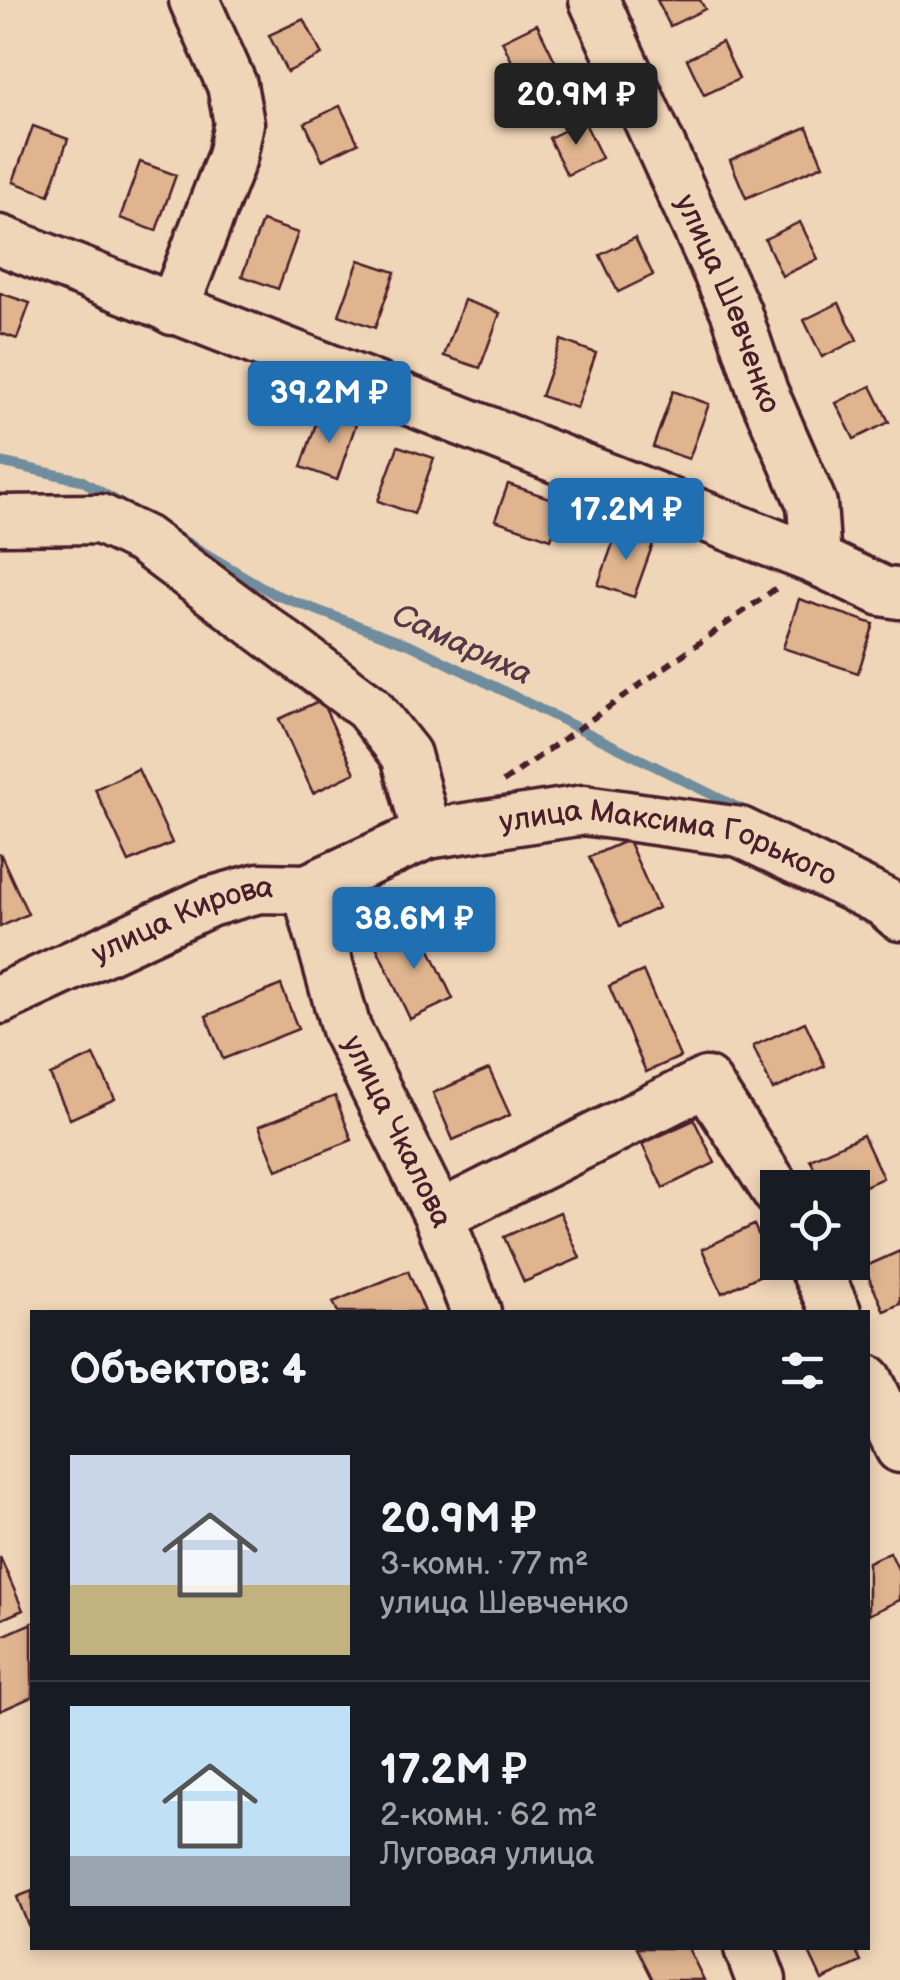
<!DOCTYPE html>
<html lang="ru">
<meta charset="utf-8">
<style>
:root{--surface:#171b24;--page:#242831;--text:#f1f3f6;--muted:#9ea1a6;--line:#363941;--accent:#1f6fb2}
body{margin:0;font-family:"Balsamiq Sans",sans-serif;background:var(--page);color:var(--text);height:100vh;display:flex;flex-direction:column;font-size:38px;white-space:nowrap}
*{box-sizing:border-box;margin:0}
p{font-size:32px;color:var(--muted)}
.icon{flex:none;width:55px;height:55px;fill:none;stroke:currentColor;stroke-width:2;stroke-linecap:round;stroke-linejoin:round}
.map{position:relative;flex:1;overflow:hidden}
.panel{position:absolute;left:30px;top:1310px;width:840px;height:640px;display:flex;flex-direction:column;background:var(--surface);border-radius:0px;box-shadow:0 5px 15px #0003}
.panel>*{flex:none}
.tools{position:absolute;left:760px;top:1170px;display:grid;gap:20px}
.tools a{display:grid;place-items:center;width:110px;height:110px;border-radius:0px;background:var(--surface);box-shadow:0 5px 15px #0003;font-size:50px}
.price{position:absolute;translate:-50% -85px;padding:0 22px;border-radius:10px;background:var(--accent);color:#fff;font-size:32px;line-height:65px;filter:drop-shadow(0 2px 5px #0008)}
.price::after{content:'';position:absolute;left:50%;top:60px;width:30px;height:22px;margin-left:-15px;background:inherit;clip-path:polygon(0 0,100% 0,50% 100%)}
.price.selected{background:#222;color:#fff}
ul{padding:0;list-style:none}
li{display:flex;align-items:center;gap:30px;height:250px;padding:0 40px}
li+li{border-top:2px solid var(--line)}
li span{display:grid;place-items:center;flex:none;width:280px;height:200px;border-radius:0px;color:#555}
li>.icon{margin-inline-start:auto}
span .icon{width:120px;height:120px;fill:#fffc;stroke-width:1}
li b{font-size:42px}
h2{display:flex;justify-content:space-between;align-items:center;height:120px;padding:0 40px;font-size:42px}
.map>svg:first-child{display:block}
</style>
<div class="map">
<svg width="900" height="1980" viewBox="0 0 900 1980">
<rect width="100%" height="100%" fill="#f0d6b8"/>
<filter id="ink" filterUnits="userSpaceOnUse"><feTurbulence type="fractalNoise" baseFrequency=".01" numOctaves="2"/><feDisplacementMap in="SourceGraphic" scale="20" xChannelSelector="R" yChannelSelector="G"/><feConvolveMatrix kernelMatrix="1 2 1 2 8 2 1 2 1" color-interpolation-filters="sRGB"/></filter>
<g filter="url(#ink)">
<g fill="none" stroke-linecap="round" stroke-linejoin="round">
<g stroke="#708d9e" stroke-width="10">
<path d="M0 462 81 480 120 503"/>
<path d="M178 537 274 594 413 646 747 812"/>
</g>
</g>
<g fill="#dfb48f" stroke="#4a1f2b" stroke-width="2.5">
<path d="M657 0H700L705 9 670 26Z"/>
<path d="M304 19 322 55 287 72 269 35Z"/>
<path d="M537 24 555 61 520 78 502 41Z"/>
<path d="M722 42 739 79 704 95 687 59Z"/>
<path d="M340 106 358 143 322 160 305 123Z"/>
<path d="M584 121 602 158 567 175 549 138Z"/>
<path d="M33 126 68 139 49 195 13 182Z"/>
<path d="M807 127 823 165 746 198 730 160Z"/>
<path d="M140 162 176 175 156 231 120 218Z"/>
<path d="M262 221 298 233 278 289 242 276Z"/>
<path d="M800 222 818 259 782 276 765 239Z"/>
<path d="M635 238 653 275 618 292 600 255Z"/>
<path d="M359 260 395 272 375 328 339 315Z"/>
<path d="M0 293 30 303 17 339 0 333Z"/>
<path d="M464 300 500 313 480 368 444 356Z"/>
<path d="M839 303 857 340 822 357 804 320Z"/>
<path d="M561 340 596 353 577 408 541 396Z"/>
<path d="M871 386 889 422 854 439 836 403Z"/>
<path d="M673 391 709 404 689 459 653 447Z"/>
<path d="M320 412 356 424 337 480 301 467Z"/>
<path d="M398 446 434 458 414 514 378 501Z"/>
<path d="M508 484 564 503 551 539 495 520Z"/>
<path d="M618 529 654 541 634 597 598 585Z"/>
<path d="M799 599 874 624 858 673 783 648Z"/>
<path d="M321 700 355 773 313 793 279 719Z"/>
<path d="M138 769 172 843 129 862 95 789Z"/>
<path d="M628 840 658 908 620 926 589 857Z"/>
<path d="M0 853 28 914 0 927Z"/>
<path d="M419 926 453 999 410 1019 376 946Z"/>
<path d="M643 971 680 1057 646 1072 609 986Z"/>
<path d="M281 985 298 1029 223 1059 206 1016Z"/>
<path d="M805 1022 825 1066 773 1090 753 1046Z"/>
<path d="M94 1055 115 1099 70 1119 50 1075Z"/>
<path d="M489 1069 510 1115 453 1140 433 1093Z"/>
<path d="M335 1096 352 1140 277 1170 259 1126Z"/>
<path d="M694 1120 715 1163 663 1188 642 1144Z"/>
<path d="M863 1135 883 1178 852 1192V1188H824L810 1159Z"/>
<path d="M560 1212 580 1258 524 1282 504 1237Z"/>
<path d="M754 1225 774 1269 722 1293 702 1249Z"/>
<path d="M900 1251V1304L884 1311 864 1267Z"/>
<path d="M408 1271 425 1312H338L333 1302Z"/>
<path d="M890 1552 900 1573V1600L868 1615V1562Z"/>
<path d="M0 1557 23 1610 0 1620Z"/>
<path d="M32 1623V1697L0 1711V1637Z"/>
<path d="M32 1891V1935L17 1897Z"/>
<path d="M637 1948H688L704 1980H653Z"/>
<path d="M807 1948H854L861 1962 822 1980Z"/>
</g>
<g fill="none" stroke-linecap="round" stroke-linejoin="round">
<g stroke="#4a1f2b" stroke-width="55">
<g id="minor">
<path id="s1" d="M594 0 736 312 763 392 812 504 816 560"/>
<path d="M0 240 816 560 882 591 900 594"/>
<path d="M173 310 232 157 239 123 232 85 194 0"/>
<path d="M0 520 100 519 144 540 368 707 406 755 427 834"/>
<path id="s2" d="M307 889 346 1029 439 1216 476 1312"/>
<path id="s3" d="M0 999 209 902 259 888 307 889 427 834 584 810 740 832 884 902 900 916"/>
<path d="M439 1216 706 1082 778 1193"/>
<path d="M812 1262 836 1312"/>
<path d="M868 1380 900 1448"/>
<path d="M749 1948 761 1980"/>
</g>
</g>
<path stroke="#4a1f2b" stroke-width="6" stroke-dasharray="10 8" stroke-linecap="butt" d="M503 782 778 587"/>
<use href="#minor" stroke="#f0d6b8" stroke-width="48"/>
</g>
</g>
<g text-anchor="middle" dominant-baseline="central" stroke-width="9" stroke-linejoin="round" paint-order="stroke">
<g font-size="30" fill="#4a1f2b" stroke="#f0d6b8">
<text stroke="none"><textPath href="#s1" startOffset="332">улица Шевченко</textPath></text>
<text stroke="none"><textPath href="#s3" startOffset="710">улица Максима Горького</textPath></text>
<text stroke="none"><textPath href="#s3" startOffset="200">улица Кирова</textPath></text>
<text stroke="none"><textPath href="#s2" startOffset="260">улица Чкалова</textPath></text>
</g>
<g font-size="32" font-style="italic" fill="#543a48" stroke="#f0d6b8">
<text transform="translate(462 645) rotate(25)">Самариха</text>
</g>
</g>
</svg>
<div class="tools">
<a><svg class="icon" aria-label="locate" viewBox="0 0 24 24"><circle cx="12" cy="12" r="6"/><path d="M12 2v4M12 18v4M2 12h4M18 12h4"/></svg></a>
</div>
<b class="price selected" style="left:576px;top:148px">20.9M ₽</b>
<b class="price" style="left:329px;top:446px">39.2M ₽</b>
<b class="price" style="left:626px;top:563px">17.2M ₽</b>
<b class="price" style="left:414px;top:972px">38.6M ₽</b>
<section class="panel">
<h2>Объектов: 4<svg class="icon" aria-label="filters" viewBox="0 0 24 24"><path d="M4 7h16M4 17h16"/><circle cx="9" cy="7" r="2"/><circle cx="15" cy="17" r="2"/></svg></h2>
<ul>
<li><span style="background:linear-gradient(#c9d6e8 65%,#c2b280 0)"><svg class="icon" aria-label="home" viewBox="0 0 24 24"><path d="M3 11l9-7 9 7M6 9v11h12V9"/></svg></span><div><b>20.9M ₽</b><p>3-комн. · 77 m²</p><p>улица Шевченко</p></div></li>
<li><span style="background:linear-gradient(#bfe0f5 75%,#9aa5b1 0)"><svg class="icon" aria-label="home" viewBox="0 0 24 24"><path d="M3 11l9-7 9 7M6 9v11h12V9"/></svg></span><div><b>17.2M ₽</b><p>2-комн. · 62 m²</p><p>Луговая улица</p></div></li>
</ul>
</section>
</div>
